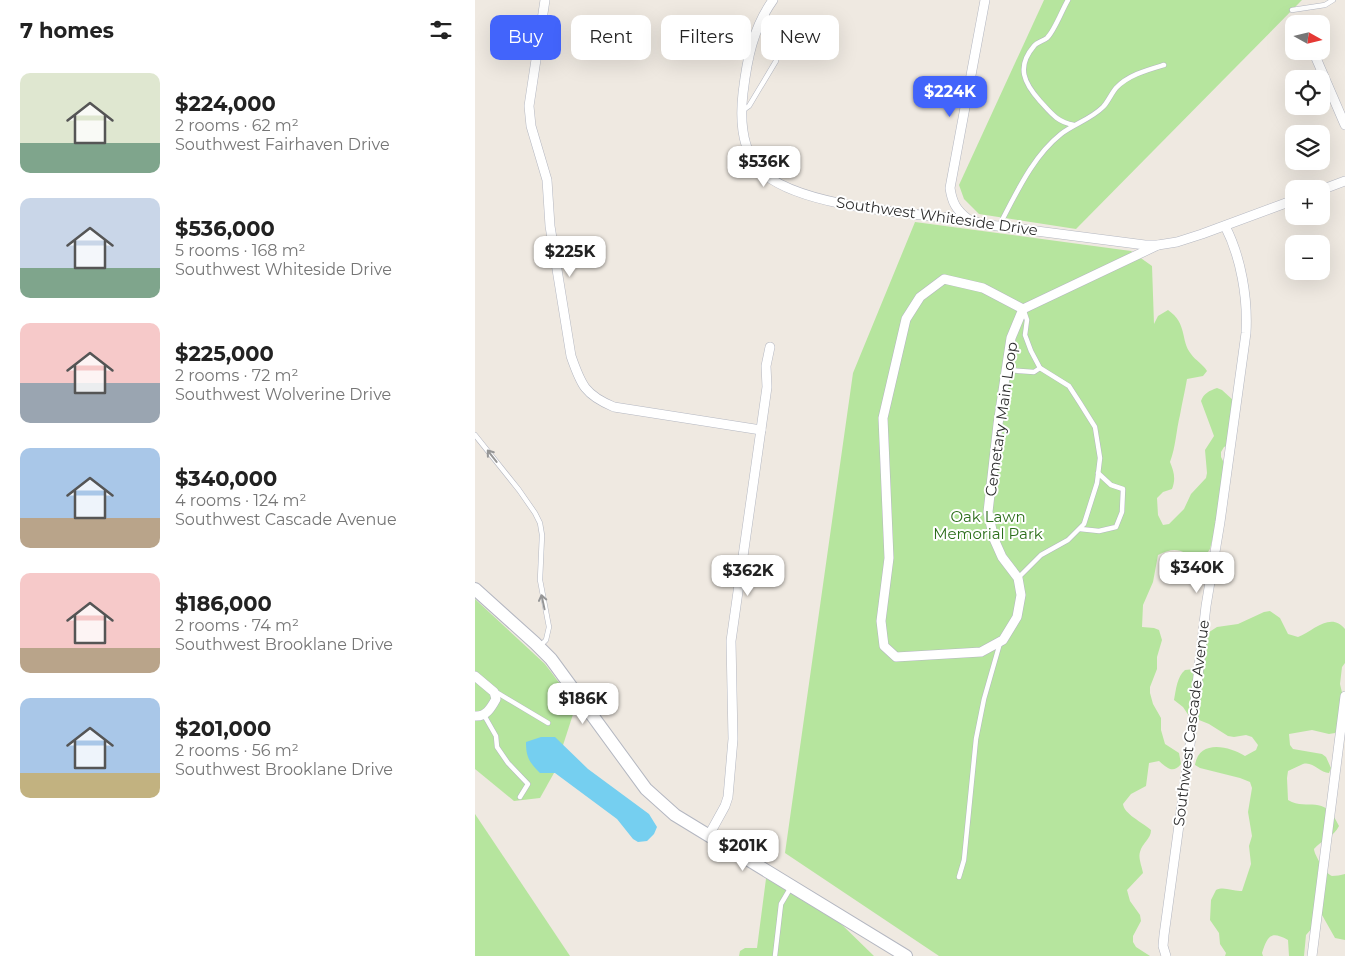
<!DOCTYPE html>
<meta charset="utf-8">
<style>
:root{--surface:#fff;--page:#f6f6f6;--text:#222;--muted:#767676;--accent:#4264fb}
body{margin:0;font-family:Montserrat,sans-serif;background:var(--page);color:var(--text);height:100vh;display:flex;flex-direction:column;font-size:19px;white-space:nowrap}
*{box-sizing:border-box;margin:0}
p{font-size:16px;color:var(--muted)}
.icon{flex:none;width:28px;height:28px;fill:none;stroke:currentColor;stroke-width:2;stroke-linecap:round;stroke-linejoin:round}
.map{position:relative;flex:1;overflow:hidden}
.details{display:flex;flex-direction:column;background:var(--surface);width:475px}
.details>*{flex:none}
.hud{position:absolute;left:15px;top:15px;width:475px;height:45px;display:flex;gap:10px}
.needle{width:32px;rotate:98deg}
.controls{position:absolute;left:810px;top:15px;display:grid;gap:10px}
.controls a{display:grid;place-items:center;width:45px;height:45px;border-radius:10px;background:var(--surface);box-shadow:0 5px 20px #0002;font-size:25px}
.price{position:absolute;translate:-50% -42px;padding:0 11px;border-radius:10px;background:#fff;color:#222;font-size:16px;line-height:32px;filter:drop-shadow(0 1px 2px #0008)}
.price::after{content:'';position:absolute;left:50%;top:30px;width:15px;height:11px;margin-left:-8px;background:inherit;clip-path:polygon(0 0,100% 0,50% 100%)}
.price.active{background:var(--accent);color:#fff}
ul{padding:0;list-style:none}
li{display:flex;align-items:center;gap:15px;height:125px;padding:0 20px}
li span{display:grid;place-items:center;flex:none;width:140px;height:100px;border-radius:10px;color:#555}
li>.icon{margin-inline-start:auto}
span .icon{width:60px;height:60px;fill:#fffc;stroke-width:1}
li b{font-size:21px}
h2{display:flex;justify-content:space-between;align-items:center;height:60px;padding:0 20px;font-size:21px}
.chip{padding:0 18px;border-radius:10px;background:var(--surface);box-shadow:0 5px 20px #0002;font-size:18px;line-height:45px}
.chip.active{background:var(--accent);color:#fff}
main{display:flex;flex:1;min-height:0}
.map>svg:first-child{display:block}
</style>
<main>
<section class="details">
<h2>7 homes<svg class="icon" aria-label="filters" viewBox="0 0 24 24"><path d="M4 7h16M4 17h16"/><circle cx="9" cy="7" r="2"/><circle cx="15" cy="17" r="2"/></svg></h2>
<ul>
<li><span style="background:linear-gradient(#dfe7d0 70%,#7fa58c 0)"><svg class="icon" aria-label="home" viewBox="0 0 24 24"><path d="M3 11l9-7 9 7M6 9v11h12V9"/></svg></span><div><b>$224,000</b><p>2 rooms · 62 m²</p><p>Southwest Fairhaven Drive</p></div></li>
<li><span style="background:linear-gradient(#c9d6e8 70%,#7fa58c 0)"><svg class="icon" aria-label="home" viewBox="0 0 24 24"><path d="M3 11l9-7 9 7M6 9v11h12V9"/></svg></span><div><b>$536,000</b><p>5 rooms · 168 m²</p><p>Southwest Whiteside Drive</p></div></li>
<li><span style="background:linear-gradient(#f6c9c9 60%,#9aa5b1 0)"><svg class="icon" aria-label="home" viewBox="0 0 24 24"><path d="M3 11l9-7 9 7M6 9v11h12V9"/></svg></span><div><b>$225,000</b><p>2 rooms · 72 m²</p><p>Southwest Wolverine Drive</p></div></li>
<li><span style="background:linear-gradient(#a9c7e8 70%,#b9a48a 0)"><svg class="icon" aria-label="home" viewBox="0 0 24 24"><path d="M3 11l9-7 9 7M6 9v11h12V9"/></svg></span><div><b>$340,000</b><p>4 rooms · 124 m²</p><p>Southwest Cascade Avenue</p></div></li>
<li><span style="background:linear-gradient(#f6c9c9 75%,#b9a48a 0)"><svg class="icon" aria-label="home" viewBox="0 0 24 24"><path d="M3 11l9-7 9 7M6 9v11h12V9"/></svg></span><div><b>$186,000</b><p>2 rooms · 74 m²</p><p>Southwest Brooklane Drive</p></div></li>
<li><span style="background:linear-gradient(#a9c7e8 75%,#c2b280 0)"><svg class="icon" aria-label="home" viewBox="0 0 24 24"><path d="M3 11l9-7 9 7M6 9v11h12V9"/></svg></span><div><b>$201,000</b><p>2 rooms · 56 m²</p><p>Southwest Brooklane Drive</p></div></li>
</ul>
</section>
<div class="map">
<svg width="870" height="956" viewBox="0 0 870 956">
<rect width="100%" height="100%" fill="#efe9e1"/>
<g fill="#b6e59e">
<path d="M569 0H827L601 229 504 214 489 199 484 185Z"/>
<path d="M440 222 656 251 677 266 679 324 683 316 693 310C713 324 705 340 716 354 721 361 728 364 732 371L728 376 712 379C710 391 707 403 705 415 701 431 701 446 695 462 699 472 701 479 697 489L688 492 682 498 683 515 688 525 694 524 709 509 716 494 731 478 732 473 730 450 739 436 726 401C729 393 734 391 742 388L747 390 759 401 754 445 749 447 746 452V457L751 467 741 525 735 549 728 559 723 561C707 550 701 546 683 555L678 582 668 605 667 627 679 628 684 630 687 640 682 657V669L675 687V693L678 704 686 718V730L690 744 704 753 706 764C698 774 692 768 684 761L674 763 671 786 656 794 648 804C649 814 667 822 676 830 676 839 667 843 665 852 663 858 667 867 668 873L652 890 655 901 665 915 666 921 658 936V942L661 947 675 956H464L310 853 378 373Z"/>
<path d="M0 599 70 664 101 705 79 773 65 798 39 801 0 769Z"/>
<path d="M795 611 805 618 813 634 823 637C838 631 856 611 870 629V663L867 667 865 684 869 701 864 730 860 733 854 734 837 730 814 734 815 745 818 749 847 754 851 757 856 768 854 773C845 773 838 761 828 764 823 766 818 769 813 771L812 778 813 800C834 812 848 792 864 826 859 837 846 840 839 849 839 855 852 875 857 876 861 876 866 875 870 874V940L860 938 847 915 842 916 839 926 831 935 829 956H814L813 940C796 931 793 935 787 953L788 956H750L751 953 745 944 744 933 735 920 736 900 741 890C750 886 758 892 767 891L776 864 774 846 777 836 773 812 777 788 775 782 765 778 725 768 720 765C724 739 754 746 770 756L781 750 783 745 777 737 771 735 759 737 753 736 734 724 714 716 708 707 699 700C701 689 702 677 710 670L720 669 725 638 742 627 763 624 789 612Z"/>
<path d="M0 814 95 956H0Z"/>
<path d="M292 871 329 897V901L361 919 399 956H264L265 951 270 948H282Z"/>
</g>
<path fill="#75cff0" d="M66 737H80L113 769 174 814 182 827 179 834 172 841 163 842 158 839 142 819 80 773H65C54 762 51 757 51 742Z"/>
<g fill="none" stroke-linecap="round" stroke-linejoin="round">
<g stroke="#b4b7c1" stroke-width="5.5">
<g id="lane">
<path d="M593 0C587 10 580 30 572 38 568 41 562 42 559 46 541 67 549 83 565 101 576 113 582 122 599 125"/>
<path d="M817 10 850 5 858 0"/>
<path d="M267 111 274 106 301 61 303 43 302 34 290 13"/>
<path d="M524 226C541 194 557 157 586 134 599 124 616 119 628 107 633 102 636 94 641 88 653 75 672 70 689 65"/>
<path d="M531 370 559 372 565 368"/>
<path d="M0 435 44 490 60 513 65 523 67 535 65 580 74 627 71 640 65 646"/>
<path d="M605 529 624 531 641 527 647 512 648 489 636 485 623 473"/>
<path d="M543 578 566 555 593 540 609 524 622 483 625 458 620 427 605 403 594 386 565 368 556 351 550 335 552 320 549 311"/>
<path d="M21 692 73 723"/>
<path d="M9 715 21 736 22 747 33 763 53 784 45 797"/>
<path d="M484 877 489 860 501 739 509 699 525 643"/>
<path d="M300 956 306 904 316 887"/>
</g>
</g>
<g stroke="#b4b7c1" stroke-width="10">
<g id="street">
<path d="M70 0 54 106 56 126 72 180 75 226 96 356C106 385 110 395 139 407L286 430"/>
<path d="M298 0C278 28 272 59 268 93 265 119 266 148 284 169 320 208 443 214 496 220L507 224 670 245H683L702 242 727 234 819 200"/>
<path d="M838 51 870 125"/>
<path d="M846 190 870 181"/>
<path d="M493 219C481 210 477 202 475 188L510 0"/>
<path d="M548 309 508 288 469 279 445 297 431 319 408 418 414 558 406 621 409 646 421 657 506 652 528 640 542 617 546 595 543 578 527 557 519 539 513 512 523 424 536 338 548 309 683 245"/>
<path d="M0 676 19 692 21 699C16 708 11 717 0 716"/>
<path d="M234 835 250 806 253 797 258 739 256 641 292 387 291 366 295 347"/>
<path d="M691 956 688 946 689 935 716 737 731 606 745 522 771 333C773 298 766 257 750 226"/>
<path d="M837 956 870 696"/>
</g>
</g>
<g stroke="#b4b7c1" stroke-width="14">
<path id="secondary" d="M0 589 60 643 76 659 171 789 200 815 431 956"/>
</g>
<use href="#lane" stroke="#fff" stroke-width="4.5"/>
<use href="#street" stroke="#fff" stroke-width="9"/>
<use href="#secondary" stroke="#fff" stroke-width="12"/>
</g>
<defs><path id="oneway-shaft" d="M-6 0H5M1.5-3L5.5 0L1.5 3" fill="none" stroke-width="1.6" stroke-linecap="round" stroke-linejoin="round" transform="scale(1.25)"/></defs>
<g stroke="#969696">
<use href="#oneway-shaft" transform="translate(17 456) rotate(-128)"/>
<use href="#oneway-shaft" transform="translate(68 602) rotate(-102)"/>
</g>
<g text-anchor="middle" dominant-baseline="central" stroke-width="4" stroke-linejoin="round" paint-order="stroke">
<g font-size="15" fill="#2e2e2e" stroke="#fff">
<text transform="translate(462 216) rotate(8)">Southwest Whiteside Drive</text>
<text transform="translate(526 419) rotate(-82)">Cemetary Main Loop</text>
<text transform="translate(716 723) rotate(-83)">Southwest Cascade Avenue</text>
</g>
<g font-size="15" fill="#2c6e1b" stroke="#fff">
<text x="513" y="516">Oak Lawn<tspan x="513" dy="17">Memorial Park</tspan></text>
</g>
</g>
</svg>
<div class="controls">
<a><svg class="needle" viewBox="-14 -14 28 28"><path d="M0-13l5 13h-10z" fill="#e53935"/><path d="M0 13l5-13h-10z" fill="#767676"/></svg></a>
<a><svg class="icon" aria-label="locate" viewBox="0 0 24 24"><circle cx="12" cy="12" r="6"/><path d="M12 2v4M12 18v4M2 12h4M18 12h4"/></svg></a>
<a><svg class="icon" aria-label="layers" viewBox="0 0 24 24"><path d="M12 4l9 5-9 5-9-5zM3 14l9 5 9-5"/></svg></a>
<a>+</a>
<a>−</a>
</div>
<b class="price active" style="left:475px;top:118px">$224K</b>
<b class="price" style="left:289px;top:188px">$536K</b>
<b class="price" style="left:95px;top:278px">$225K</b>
<b class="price" style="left:722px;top:594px">$340K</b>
<b class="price" style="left:273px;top:597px">$362K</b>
<b class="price" style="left:108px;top:725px">$186K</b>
<b class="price" style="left:268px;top:872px">$201K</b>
<div class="hud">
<a class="chip active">Buy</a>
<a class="chip">Rent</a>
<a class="chip">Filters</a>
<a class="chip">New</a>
</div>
</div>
</main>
